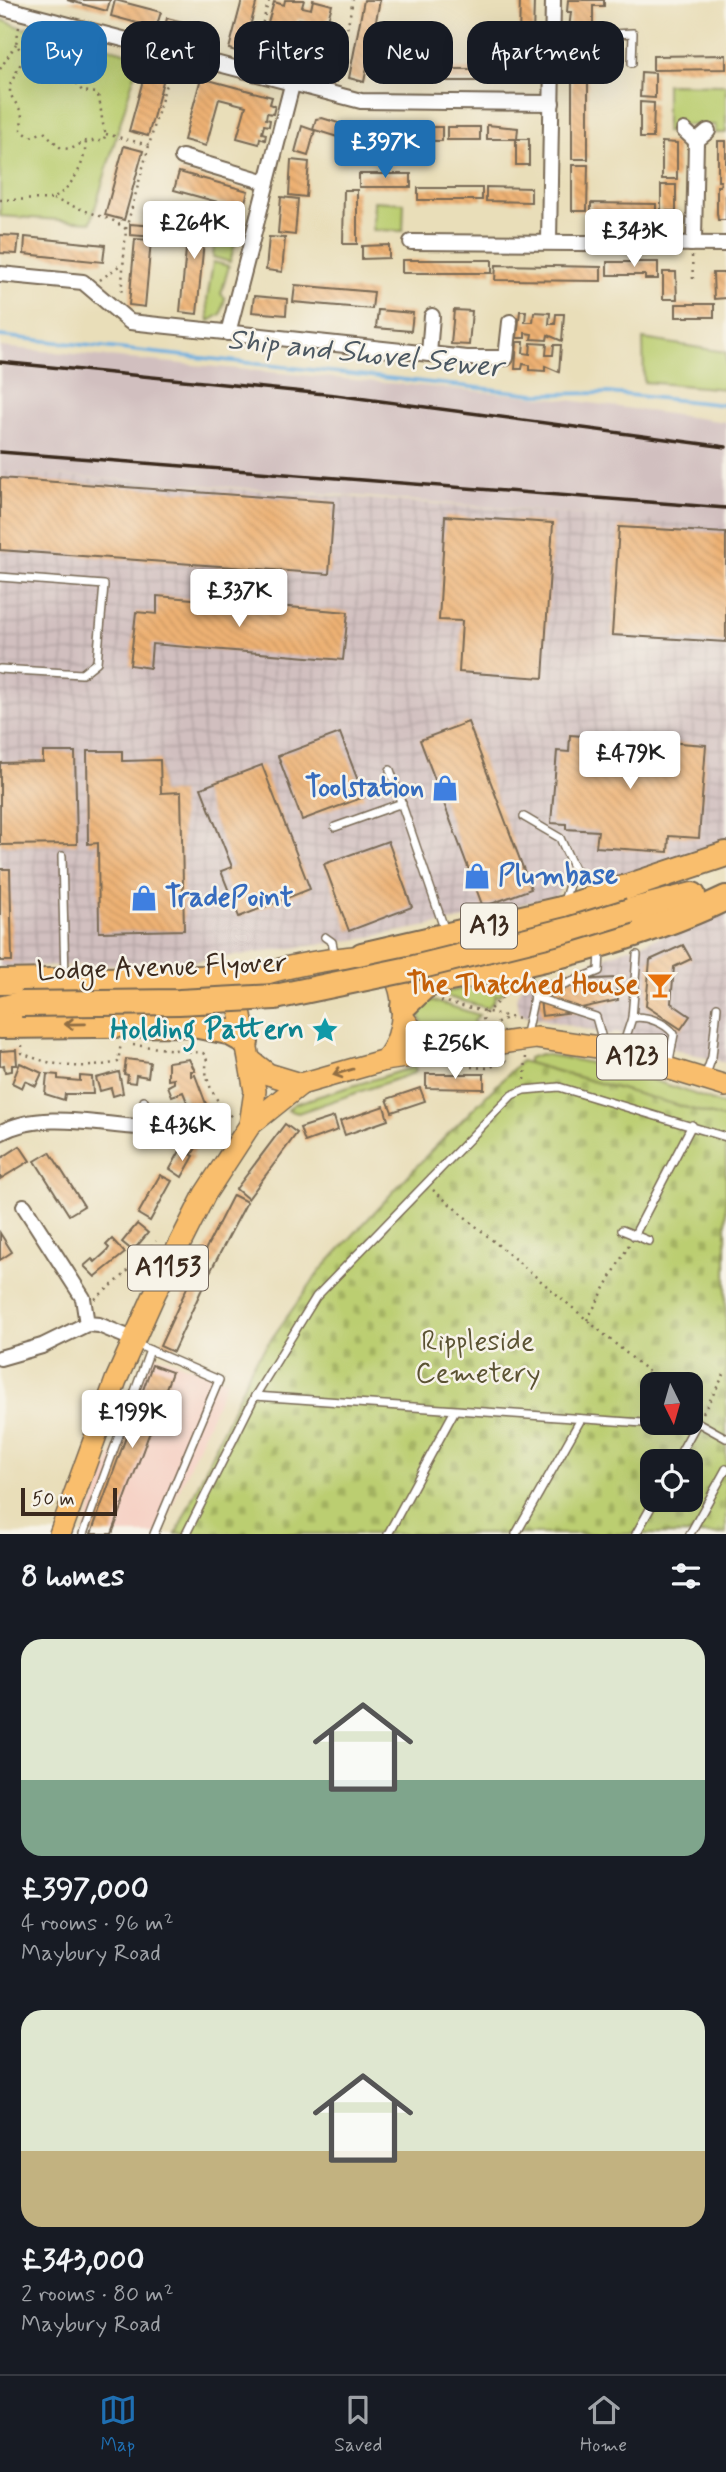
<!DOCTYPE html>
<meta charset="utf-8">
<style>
:root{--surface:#171b24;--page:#20242c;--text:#f1f3f6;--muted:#9ea1a6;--line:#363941;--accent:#1f6fb2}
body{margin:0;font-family:Mynerve,sans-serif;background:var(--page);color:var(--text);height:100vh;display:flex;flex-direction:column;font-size:26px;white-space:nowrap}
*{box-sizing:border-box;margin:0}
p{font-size:23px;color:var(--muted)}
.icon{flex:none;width:38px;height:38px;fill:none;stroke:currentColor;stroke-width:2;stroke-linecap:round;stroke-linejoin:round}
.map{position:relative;height:1534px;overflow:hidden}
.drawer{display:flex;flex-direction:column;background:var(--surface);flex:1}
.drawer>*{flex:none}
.top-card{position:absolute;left:21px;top:21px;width:684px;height:63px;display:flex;gap:14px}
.needle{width:46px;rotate:175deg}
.controls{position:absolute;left:640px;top:1372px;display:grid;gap:14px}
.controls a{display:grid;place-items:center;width:63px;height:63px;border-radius:14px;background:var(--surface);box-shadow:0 7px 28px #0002;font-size:35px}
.scale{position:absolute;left:21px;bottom:18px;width:96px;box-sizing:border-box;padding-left:7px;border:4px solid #3b2a1e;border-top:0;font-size:19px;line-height:24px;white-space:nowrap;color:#3b2a1e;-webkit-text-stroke:5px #f7f3e8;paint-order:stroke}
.price{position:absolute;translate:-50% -60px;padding:0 16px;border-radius:7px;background:#fff;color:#222;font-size:23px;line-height:46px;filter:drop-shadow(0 2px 4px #0008)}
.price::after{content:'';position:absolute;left:50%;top:42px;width:21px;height:16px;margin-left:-10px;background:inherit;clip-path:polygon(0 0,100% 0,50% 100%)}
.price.selected{background:var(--accent);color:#fff}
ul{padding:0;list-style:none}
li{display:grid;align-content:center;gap:14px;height:371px;padding:0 21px}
li span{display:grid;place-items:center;height:217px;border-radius:21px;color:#555}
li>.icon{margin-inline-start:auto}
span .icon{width:126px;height:126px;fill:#fffc;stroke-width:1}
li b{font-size:30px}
h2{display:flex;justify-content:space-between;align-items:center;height:84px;padding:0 21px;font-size:30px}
.tag{padding:0 24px;border-radius:21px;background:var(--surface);box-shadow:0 7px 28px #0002;font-size:24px;line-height:63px}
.tag.selected{background:var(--accent);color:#fff}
.tabs{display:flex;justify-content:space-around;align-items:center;height:98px;border-top:2px solid var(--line);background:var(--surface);font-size:19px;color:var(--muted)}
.tabs a{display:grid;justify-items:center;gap:4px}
.tabs .selected{color:var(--accent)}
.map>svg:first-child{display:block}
</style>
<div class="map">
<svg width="726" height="1534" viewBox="0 0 726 1534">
<defs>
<pattern id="industrial-grid" width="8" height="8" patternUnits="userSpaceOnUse" patternTransform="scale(1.75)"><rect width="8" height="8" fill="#d1bfbf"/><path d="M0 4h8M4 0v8" fill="none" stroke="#b4a4a4"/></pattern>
<pattern id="cemetery-stones" width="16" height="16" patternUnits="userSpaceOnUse" patternTransform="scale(1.75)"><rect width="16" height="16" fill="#bbce71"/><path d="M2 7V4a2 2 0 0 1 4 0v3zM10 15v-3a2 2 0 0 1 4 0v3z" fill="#a2b161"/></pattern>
<pattern id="building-back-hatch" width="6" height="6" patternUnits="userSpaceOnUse" patternTransform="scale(1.75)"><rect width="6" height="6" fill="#edb173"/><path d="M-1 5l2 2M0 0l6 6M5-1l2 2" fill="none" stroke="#cc9863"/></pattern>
</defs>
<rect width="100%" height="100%" fill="#f7f3e8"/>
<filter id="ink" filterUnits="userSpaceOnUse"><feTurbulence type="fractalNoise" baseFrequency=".0143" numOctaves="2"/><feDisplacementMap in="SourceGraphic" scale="14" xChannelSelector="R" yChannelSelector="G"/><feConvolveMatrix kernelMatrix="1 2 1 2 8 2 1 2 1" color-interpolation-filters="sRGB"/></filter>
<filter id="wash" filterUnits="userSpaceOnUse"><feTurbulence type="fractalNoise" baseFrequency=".00686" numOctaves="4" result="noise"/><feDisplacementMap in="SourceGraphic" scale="28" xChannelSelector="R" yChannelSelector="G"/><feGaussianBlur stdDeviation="1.57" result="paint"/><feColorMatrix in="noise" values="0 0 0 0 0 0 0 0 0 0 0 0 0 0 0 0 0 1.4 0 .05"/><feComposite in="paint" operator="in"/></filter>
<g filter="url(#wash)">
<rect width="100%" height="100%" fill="#e9deb9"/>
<path fill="#f6d1c5" d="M150 1353 227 1380 160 1534H82Z"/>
<g fill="url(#industrial-grid)">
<path d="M0 471 726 526V841L611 879 600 875 562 886 557 895 461 920 353 940 181 963 0 967Z"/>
<path d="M726 913V1063L615 1033 610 1035 520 1014 516 998 521 987Z"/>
</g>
<path fill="#d1bfbf" d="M0 347 561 399 726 422V527L357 496 0 471Z"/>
<g fill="#bbce71" stroke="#7b7c48" stroke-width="2">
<path d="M0 19 25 29 29 26 91 43 93 48 102 51 106 47 140 56 91 222 0 216Z"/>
<path d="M666 84 726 85V133H715V125H679V132H666Z"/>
<path d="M374 201 404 203 403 231 373 230Z"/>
<path d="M216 221 239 228 230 262 213 257Z"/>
<path d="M213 262 229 266 221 294 225 298 221 314 209 321 207 300Z"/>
<path d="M643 339 726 352V389L644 382Z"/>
<path d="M514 978 515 981 499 996 495 995 494 1001 487 1008 437 994Z"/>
<path d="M427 999 479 1015 474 1020 477 1034 443 1039 423 1028 419 1012Z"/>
<path d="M541 1054C604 1063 667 1083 726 1106V1119L528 1063V1058Z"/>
<path d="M414 1067 416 1070 414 1073 298 1113 288 1110 294 1104Z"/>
</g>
<path fill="url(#cemetery-stones)" stroke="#7b7c48" stroke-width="2" fill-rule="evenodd" d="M521 1061 726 1119V1534H176L252 1366 320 1271 429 1153ZM653 1384H691V1423H653ZM653 1461H691V1500H653Z"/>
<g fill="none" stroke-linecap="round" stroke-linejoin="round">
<path stroke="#6caee0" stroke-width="3.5" d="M0 336 536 394 609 393 726 405"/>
</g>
<g id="blocks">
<g fill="url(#building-back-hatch)">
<path d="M67 0H110L107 11Z"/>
<path d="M115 0 161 12 156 28 111 16Z"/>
<path d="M242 0H257L243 53 229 49Z"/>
<path d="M285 0H304L302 7 311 9 313 0 332 5 319 52 336 57 331 76 314 71 316 64 298 60 307 26 304 25 305 20 298 19 294 31 273 26 270 38 264 36 274 2 284 5Z"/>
<path d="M364 0H380L364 82 349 78Z"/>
<path d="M520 0H534L533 38 519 37Z"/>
<path d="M568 0H604V6H593V41H572V37H568L571 12H567Z"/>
<path d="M167 18 211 29 208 42 164 31Z"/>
<path d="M572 42 588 43V159H572Z"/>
<path d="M520 44H533L532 70H519Z"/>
<path d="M726 55V69L653 70V56Z"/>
<path d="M148 62 167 67 148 136 129 131Z"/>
<path d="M394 68 444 69V81L394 80Z"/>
<path d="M448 69H482L481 81H447Z"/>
<rect x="489" y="70" width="30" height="13"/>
<path d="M641 72 655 73V98L640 97Z"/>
<path d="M201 78 272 97 270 104 275 106 273 114 267 113 266 119 270 120 269 126 264 125 262 133 266 134 265 140 260 138 259 144 237 138 246 106 219 99 206 146 184 140Z"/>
<path d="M640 102 654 103 653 138H640Z"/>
<path d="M322 118 348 126 344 139 315 130 308 156 295 152 302 126 313 130 316 119Z"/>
<path d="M487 125 518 128 517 139H529V165H516V139H487Z"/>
<path d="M355 126 377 127V140H355Z"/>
<path d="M384 127H442V141L384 140Z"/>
<rect x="447" y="127" width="33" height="13"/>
<path d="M718 141H726V220H718L717 213V186H720L721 181H718Z"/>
<path d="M662 142 677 143V179H662Z"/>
<path d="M124 146 143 151 124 220 105 215Z"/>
<path d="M291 160 309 162 306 197 289 195Z"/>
<path d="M572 165H588L587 211H572Z"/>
<path d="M179 172 248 191 243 209 174 190Z"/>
<rect x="359" y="174" width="52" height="13"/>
<rect x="661" y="185" width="15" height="26"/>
<path d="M486 187 531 188V202L486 201Z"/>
<rect x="418" y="188" width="64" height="12"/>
<path d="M344 190H357V244H343Z"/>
<path d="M281 197 298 199 295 235 278 233Z"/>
<path d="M591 203 656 204V219L591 218Z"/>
<path d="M190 208 207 209 197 314 180 312Z"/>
<path d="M130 224 167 227V238L130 235Z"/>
<path d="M0 235 19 236 17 254 0 253Z"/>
<path d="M25 237 105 245 103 262 24 254Z"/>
<path d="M269 237 285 238 282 272 266 270Z"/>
<path d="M135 239 151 240 145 307 129 305Z"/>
<path d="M389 245V258L362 259V246Z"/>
<rect x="402" y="260" width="90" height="13"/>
<path d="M607 262H658V279H645V275H607Z"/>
<path d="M496 265 601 267V281L495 280Z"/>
<path d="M663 272H676L677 299H663Z"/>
<path d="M713 273H726V298L714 299Z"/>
<path d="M295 285 374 292 372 309 293 302Z"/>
<path d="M254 296 287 299 286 315 252 312Z"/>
<rect x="676" y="304" width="38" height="13"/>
<path d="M378 310 413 313 411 331 376 328Z"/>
<path d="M454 310 472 311 469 345 451 344Z"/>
<path d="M520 311H526L525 322H533L534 312 550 313 549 324H555L556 314H564L562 341 548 335 547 340 531 339 532 334 525 333V338H517Z"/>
<path d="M517 342H524L523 353 530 354 531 343 547 344 546 355H553L554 345H561L559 372 545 366V371L529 370V365L523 364 522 369H515Z"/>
<path d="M0 478 334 502 329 574 0 550Z"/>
<path d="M445 516 553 523 543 678 459 672 462 621 439 620Z"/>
<path d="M619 527 726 533V642L612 635Z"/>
<path d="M157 596 348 612 343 660 152 644 150 668 130 665 136 612 157 614Z"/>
<path d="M468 722 531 889 483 907 420 740Z"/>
<path d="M340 733 364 797 302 820 278 756Z"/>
<path d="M570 735 706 745 699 838 669 836 668 852 596 847 598 831 566 829V824L551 823 557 751 569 752Z"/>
<path d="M87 751H122V761L160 760 161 793 181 792 184 930 99 932 98 843 88 844Z"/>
<path d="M43 752H75L77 844 0 845V763L43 762Z"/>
<path d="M262 765 310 889 239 917 221 871 232 867 201 788Z"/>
<path d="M388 841 412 907 349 931 324 864Z"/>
<path d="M0 869H10L12 961H0Z"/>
<path d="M683 945 691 959 674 967 671 1003 690 1016 681 1029 646 1006 650 960Z"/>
<path d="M576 977V980L615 978 618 1000 581 1008V1011L542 1016 538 982Z"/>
<path d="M16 1050 17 1065H12V1071L5 1072 4 1065 0 1066V1051Z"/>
<path d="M126 1059 150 1062 148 1077 136 1075 135 1083 127 1082 128 1075 124 1074Z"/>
<path d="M189 1059 195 1071H191V1076L195 1075 211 1117 208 1119 214 1126 201 1137 191 1132 196 1124 183 1092 172 1096 168 1086 174 1083V1079L168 1080V1062Z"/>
<path d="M20 1063 42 1073 36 1086 25 1081 22 1088 12 1083Z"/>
<path d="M119 1072 123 1093 113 1096 111 1088 100 1091 96 1078Z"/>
<path d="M47 1074 58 1075V1079L80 1081V1076L92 1077 93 1094H65L64 1100 45 1094Z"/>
<path d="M426 1074H484V1089L426 1088Z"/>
<path d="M420 1088 425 1101 392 1112 387 1099Z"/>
<path d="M384 1106 388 1120 345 1135 340 1121Z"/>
<path d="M334 1117 338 1130 305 1142 300 1128Z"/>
<path d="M285 1124 297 1133 248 1199 236 1189Z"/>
<path d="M190 1136 200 1142 192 1154 183 1148Z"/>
<path d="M20 1146 30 1161 0 1179V1159Z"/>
<path d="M181 1149 194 1156 182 1177 170 1169Z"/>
<path d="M50 1152 84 1206 69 1215 35 1161Z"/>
<path d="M160 1175 172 1181 150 1221 138 1214Z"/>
<path d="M233 1195 247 1202 209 1274 196 1268Z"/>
<path d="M137 1224 148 1233 133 1251 122 1242Z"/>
<path d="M0 1233 12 1252 0 1260Z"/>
<path d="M112 1239 125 1253 95 1277 84 1266 92 1259 95 1262 107 1251 109 1248 106 1245Z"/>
<path d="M194 1272 207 1278 173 1352 160 1346Z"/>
<path d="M152 1365 172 1372 112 1534H91Z"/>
</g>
</g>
</g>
<g filter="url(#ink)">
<use href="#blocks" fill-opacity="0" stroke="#786954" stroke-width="2"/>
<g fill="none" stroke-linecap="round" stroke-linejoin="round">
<g stroke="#786954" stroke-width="10">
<g id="lane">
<path d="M553 34 568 35"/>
<path d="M593 35 633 33 632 63"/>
<path d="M259 75 265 49"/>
<path d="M0 577 104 585 97 662 82 674 0 669"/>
<path d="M390 770 445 931"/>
<path d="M524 817 560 838 574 869"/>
<path d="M335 827 402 803"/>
<path d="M62 856 65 978"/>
<path d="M564 901 574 869 603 888"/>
<path d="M325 937 332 942 335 957"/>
<path d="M524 969 534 997 525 1038"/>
<path d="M534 997 599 971 600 951"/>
<path d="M534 997 596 1017 601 1035 598 1046"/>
<path d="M632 1018 637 955"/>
<path d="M621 1052 632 1018C646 1015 666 1023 674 1034L668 1066"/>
<path d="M705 1077 712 1057 717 1007"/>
<path d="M144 1101 159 1139"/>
<path d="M622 1230 649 1241"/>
<path d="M634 1236 692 1125"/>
<path d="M136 1344 219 1380 154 1534"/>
<path d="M255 1396 686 1426 697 1422 726 1438"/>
<path d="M676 1461 697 1423"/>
<path d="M83 1534 150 1350"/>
<path d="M186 1534 255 1396 316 1297 512 1095 524 1090 559 1087 726 1137"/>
<path d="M388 1534 454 1412"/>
<path d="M516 1534 581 1419"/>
<path d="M636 1534 655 1500"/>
<path d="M690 1534 726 1469"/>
</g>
</g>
<g stroke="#786954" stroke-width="18">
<g id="street">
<path d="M0 7 361 101 552 103"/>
<path d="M684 130 696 141 708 131"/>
<path d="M182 157 266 182"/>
<path d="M549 241 553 0"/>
<path d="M411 242 726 244"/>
<path d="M691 244 694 238 696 141"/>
<path d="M0 274 83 282 130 322 467 358H506L510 322"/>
<path d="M228 333 292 85"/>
<path d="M429 354 432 316"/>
<path d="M0 1133C39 1111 94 1124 137 1127L152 1121"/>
<path d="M24 1206 83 1298 87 1324"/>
<path d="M0 1358 42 1346 87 1324 99 1325 135 1340"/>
</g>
</g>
<g stroke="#786954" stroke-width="24">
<g id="primary">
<path d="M404 1019 418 1037 446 1050"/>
<path d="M250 1060 268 1074 301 1084 385 1060 536 1038 598 1047 726 1086"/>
<path d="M250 1125 255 1091 239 1005C242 994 244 986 254 978 268 969 359 952 374 958 411 973 409 1035 385 1060"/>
<path d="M60 1534 116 1380 155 1293 205 1194 250 1125 301 1084"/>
</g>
</g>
<g stroke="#786954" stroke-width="28">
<g id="highway">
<path d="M630 911 693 895"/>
<path d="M362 955 561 909 726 854"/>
<path d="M0 982 255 977"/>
<path d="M403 1007 424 987 435 982C534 963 634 942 726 898"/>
<path d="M0 1009 21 1004"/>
<path d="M0 1026 189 1024 228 1032 246 1042"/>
</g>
</g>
<g stroke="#786954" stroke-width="2.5" stroke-dasharray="2 5" stroke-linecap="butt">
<path d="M19 27 16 44C26 60 56 76 74 79L82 91 97 93C102 104 100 119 106 134L103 141H86L71 149 61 148 44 132 30 137 21 130 22 113 10 94V85L24 57"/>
<path d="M257 43 269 0"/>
<path d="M0 69 16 44"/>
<path d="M336 83 353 0"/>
<path d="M106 134 149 145"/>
<path d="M53 199 114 221 126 229 121 296"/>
<path d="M0 200 53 199C73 186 85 165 86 141"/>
<path d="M126 229 171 66"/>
<path d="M692 256 693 280"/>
<path d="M100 280 123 263"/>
<path d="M441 1001 519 1019"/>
<path d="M485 1027 483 1018 486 1013 515 985"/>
<path d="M491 1027 506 1018"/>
<path d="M22 1045V1053C53 1067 85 1070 118 1062L121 1043"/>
<path d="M133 1045 203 1053C209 1060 206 1061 206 1069 206 1085 221 1110 234 1118"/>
<path d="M471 1067 488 1068 509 1060"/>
<path d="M525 1080 526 1055"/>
<path d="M433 1190 663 1384"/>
<path d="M95 1299 122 1277 156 1241"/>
<path d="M587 1320 630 1243"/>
<path d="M703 1413 726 1371"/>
</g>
<use href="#lane" stroke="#fff" stroke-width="7"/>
<use href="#street" stroke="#fff" stroke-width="14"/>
<use href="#primary" stroke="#f9be6d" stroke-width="21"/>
<use href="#highway" stroke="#f9be6d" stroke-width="24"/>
<g stroke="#3b2a1e" stroke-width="3.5">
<path d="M0 362 335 395 726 447"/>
<path d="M0 452 726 508"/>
</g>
<g stroke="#786954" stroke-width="28" stroke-linecap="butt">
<path id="highway-bridge" d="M21 1004 179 1002 275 997 414 968 571 929 630 911"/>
</g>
<use href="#highway-bridge" stroke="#f9be6d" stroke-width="24"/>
</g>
<defs><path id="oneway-shaft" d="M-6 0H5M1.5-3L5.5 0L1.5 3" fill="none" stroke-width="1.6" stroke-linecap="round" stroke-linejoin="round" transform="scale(1.75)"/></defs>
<g stroke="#906d42">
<use href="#oneway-shaft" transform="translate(75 1024) rotate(179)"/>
<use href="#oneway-shaft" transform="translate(343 1072) rotate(164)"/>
</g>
</g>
<defs>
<g id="shop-bare" transform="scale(2.1)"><path d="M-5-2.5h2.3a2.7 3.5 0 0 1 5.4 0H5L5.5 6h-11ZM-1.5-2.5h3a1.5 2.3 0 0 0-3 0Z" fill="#3f7fe0" stroke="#f7f3e8" stroke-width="2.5" paint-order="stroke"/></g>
<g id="bar-bare" transform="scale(2.1)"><path d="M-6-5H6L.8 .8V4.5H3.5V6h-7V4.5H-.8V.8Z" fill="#e8710a" stroke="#f7f3e8" stroke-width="2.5" paint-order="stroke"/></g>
<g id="sight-bare" transform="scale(2.1)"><path d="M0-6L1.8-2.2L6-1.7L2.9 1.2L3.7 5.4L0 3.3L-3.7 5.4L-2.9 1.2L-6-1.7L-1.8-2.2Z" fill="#0f9aa8" stroke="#f7f3e8" stroke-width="2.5" paint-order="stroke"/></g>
</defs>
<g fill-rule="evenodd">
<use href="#shop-bare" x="445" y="788"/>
<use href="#shop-bare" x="477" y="876"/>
<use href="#shop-bare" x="144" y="898"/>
<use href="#bar-bare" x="660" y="985"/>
<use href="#sight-bare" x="325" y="1030"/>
</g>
<g text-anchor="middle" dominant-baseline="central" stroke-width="5" stroke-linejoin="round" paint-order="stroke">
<g fill="#f7f3e8" stroke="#73665b" stroke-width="2">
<rect x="461" y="903.5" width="56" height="45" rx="5"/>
<rect x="597" y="1034.5" width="70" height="45" rx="5"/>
<rect x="128" y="1245.5" width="80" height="45" rx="5"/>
</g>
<g font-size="26" font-weight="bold" fill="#3b2a1e">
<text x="489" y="926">A13</text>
<text x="632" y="1057">A123</text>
<text x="168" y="1268">A1153</text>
</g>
<g font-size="28" font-weight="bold" fill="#366cbe" stroke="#f7f3e8" text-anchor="start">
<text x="424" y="788" text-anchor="end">Toolstation</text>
<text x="498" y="876">Plumbase</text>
<text x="165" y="898">TradePoint</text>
</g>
<g font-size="28" fill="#3b2a1e" stroke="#f7f3e8">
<text transform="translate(162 968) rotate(-2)">Lodge Avenue Flyover</text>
</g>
<g font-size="28" font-weight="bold" fill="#c56008" stroke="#f7f3e8" text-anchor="end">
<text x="639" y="985">The Thatched House</text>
</g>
<g font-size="28" font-weight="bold" fill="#0d838f" stroke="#f7f3e8" text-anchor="end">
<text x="304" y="1030">Holding Pattern</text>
</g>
<g font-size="28" fill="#5b5333" stroke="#f7f3e8">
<text x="478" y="1342">Rippleside<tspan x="478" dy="32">Cemetery</tspan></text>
</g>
<g font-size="30" font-style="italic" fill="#4c5862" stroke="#f7f3e8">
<text transform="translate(365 354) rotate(6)">Ship and Shovel Sewer</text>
</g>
</g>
</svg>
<div class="controls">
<a><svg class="needle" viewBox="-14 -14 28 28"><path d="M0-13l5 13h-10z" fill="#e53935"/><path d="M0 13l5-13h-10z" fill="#9ea1a6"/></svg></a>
<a><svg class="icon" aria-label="locate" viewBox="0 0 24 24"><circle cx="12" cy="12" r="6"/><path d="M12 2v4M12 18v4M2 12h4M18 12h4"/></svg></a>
</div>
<div class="scale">50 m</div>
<b class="price selected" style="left:385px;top:180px">£397K</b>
<b class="price" style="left:194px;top:261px">£264K</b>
<b class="price" style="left:634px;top:269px">£343K</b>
<b class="price" style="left:239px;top:629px">£337K</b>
<b class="price" style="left:630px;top:791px">£479K</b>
<b class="price" style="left:455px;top:1081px">£256K</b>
<b class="price" style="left:182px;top:1163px">£436K</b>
<b class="price" style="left:132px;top:1450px">£199K</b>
<div class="top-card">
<a class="tag selected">Buy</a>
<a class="tag">Rent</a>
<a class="tag">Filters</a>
<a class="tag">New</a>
<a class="tag">Apartment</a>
</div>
</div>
<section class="drawer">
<h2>8 homes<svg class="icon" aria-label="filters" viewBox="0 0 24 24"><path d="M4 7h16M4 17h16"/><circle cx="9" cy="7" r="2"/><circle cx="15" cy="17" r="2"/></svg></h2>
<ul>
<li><span style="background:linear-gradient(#dfe7d0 65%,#7fa58c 0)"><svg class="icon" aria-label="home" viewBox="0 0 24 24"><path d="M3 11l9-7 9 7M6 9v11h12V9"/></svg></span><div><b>£397,000</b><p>4 rooms · 96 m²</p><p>Maybury Road</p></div></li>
<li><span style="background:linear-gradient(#dfe7d0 65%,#c2b280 0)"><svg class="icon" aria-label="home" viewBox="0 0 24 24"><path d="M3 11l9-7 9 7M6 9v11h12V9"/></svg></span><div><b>£343,000</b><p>2 rooms · 80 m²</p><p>Maybury Road</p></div></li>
</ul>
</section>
<nav class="tabs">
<a class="selected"><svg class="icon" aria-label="map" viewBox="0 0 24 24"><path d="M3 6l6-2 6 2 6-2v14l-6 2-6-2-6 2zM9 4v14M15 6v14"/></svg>Map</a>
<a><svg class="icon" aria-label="saved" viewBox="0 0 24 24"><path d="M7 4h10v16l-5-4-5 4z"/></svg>Saved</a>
<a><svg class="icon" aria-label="home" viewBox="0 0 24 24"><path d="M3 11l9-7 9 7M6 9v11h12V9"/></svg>Home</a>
</nav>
